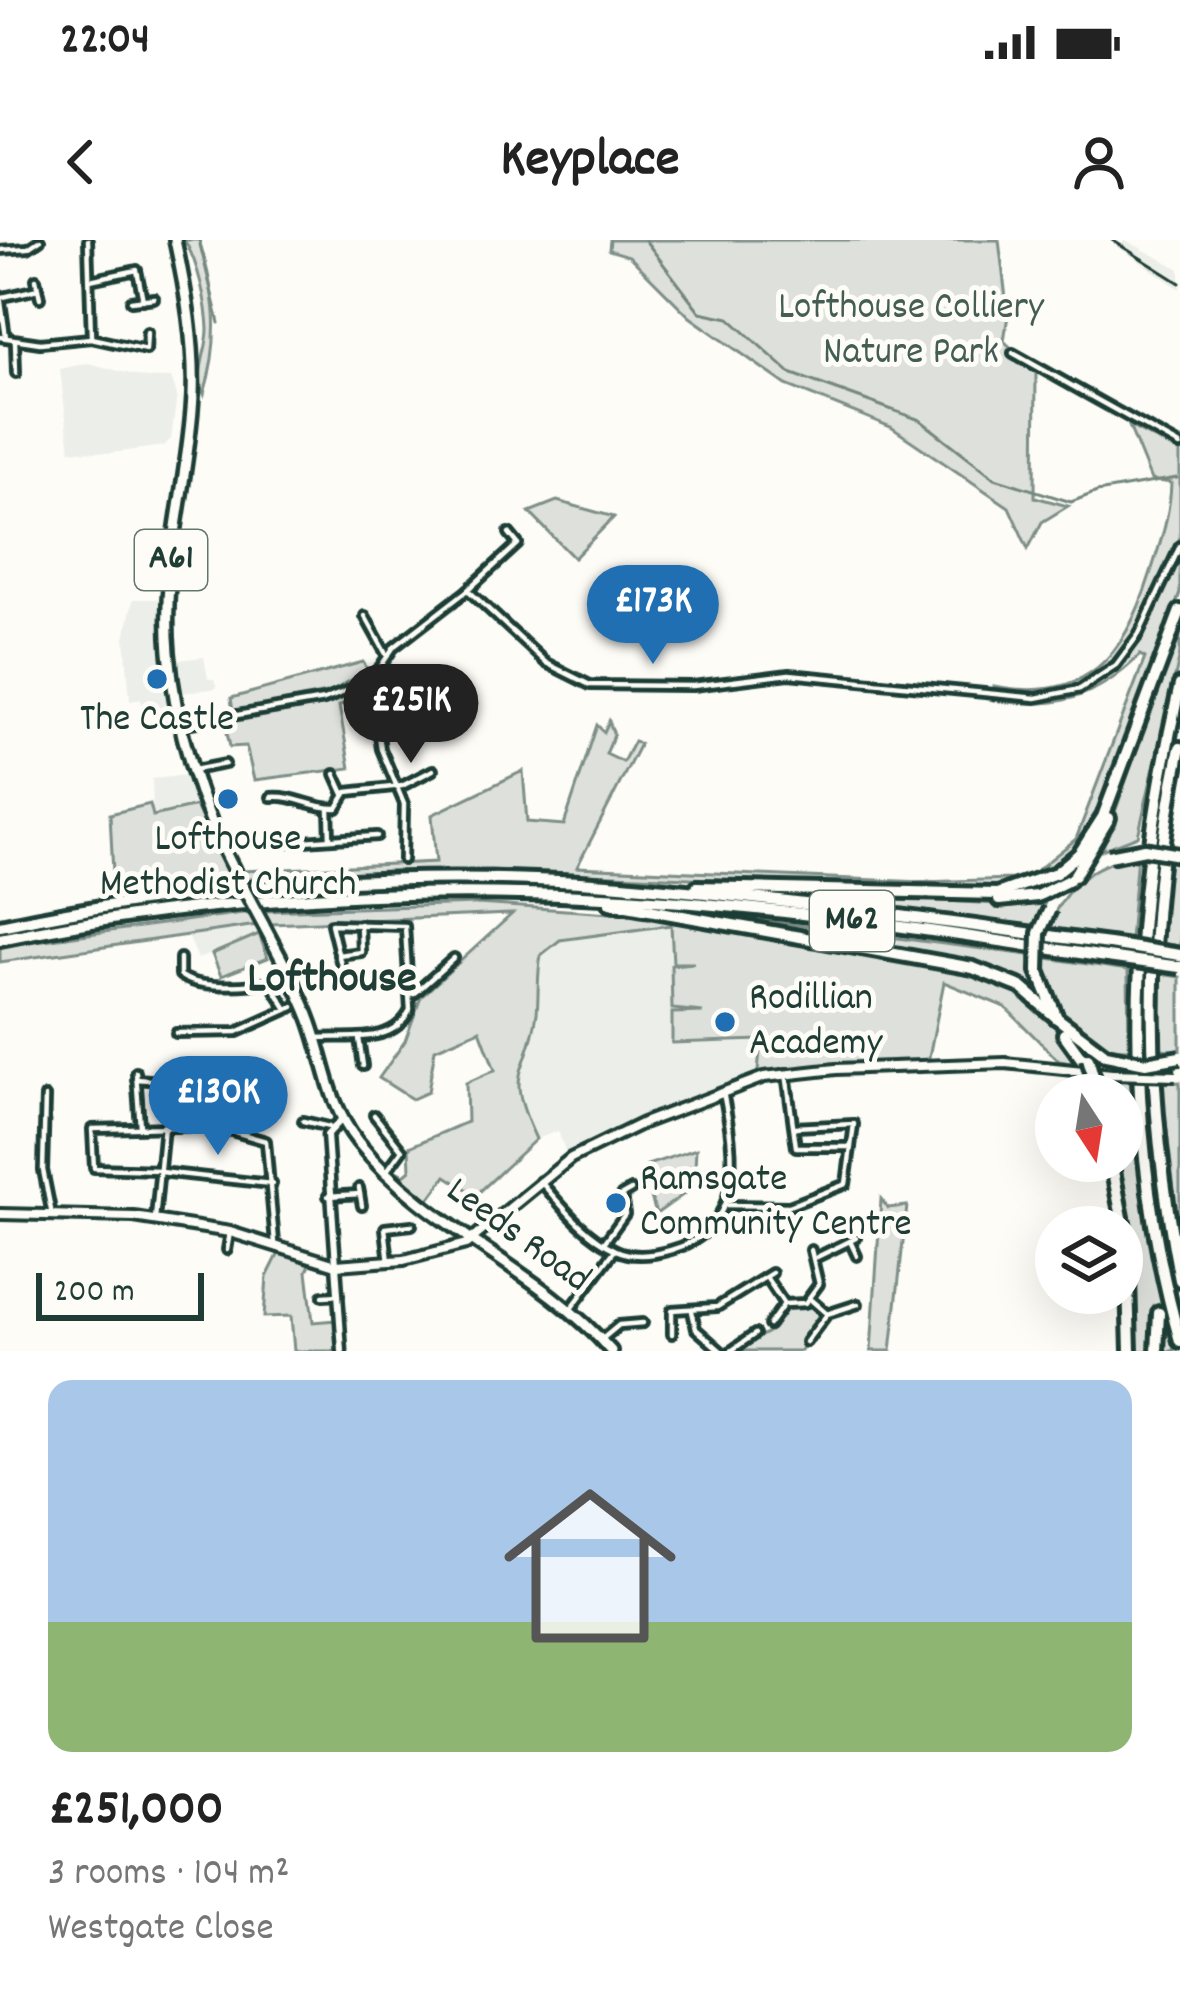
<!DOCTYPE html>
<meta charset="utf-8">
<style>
:root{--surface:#fff;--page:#f2f2f2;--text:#222;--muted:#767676;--accent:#1f6fb2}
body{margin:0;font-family:Dekko,sans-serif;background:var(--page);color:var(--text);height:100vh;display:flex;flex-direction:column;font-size:45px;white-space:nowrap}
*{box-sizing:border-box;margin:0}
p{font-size:39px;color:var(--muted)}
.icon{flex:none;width:66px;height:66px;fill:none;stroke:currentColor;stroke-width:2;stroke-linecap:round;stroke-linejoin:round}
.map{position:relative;height:1111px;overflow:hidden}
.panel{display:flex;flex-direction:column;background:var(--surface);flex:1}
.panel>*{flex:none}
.needle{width:78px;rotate:168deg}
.controls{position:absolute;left:1035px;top:834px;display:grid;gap:24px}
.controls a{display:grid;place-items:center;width:108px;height:108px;border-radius:50%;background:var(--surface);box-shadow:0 12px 48px #0002;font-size:60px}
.scale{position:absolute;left:36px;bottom:30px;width:168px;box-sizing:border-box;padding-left:12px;border:6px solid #1f3d34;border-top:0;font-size:33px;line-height:42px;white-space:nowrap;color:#1f3d34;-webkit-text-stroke:9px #fdfcf7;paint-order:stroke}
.price{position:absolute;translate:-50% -102px;padding:0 27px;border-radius:42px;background:var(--accent);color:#fff;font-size:39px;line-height:78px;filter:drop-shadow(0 3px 6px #0008)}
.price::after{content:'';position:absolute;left:50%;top:72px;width:36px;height:27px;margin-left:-18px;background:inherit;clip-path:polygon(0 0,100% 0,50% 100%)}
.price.selected{background:#222;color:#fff}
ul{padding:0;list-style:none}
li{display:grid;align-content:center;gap:24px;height:636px;padding:0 48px}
li span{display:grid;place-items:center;height:372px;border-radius:24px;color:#555}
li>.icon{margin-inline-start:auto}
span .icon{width:216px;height:216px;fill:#fffc;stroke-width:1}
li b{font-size:51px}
.status{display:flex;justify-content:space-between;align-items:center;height:84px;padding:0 60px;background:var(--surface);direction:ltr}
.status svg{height:33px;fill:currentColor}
header{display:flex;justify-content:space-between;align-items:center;height:156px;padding:0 48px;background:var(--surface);font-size:54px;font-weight:700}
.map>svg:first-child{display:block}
</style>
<div class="status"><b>22:04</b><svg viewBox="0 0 49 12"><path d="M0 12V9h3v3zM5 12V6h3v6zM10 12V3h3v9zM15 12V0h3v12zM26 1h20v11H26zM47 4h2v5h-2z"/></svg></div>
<header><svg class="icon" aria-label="back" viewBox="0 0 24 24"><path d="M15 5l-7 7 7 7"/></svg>Keyplace<svg class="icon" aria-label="person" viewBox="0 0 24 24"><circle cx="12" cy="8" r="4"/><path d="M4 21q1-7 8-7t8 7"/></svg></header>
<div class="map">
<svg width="1180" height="1111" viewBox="0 0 1180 1111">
<rect width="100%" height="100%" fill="#fdfcf7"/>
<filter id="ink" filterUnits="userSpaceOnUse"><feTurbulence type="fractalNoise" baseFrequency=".00833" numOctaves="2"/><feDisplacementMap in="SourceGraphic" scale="24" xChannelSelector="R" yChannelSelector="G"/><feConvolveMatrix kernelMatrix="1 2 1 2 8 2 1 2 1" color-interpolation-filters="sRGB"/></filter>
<g filter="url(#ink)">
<g fill="#eceee9">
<path d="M1125 0 1180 29V49L1120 8Z"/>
<path d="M88 123 146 138H171L177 155 171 199 164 206 111 213 70 210 60 129Z"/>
<path d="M133 359H161L162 413 175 484 161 487 156 469 143 471 141 459 130 461 125 398Z"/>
<path d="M204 417 208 439H214L217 448 182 453 178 420Z"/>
<path d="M187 535 196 566 153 577 152 539Z"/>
<path d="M513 674 698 688 860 824 758 831 566 913 558 891 536 899 518 861Z"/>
<path d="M257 685 259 694 198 719 188 695Z"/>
</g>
<g fill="#dde0db" stroke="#7e8e88" stroke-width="3">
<path d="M184 0H199C216 56 221 97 204 154 194 133 208 111 208 89 207 66 199 23 184 0Z"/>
<path d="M610 0H999L1008 75 1004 101 1036 131 1035 257 1068 266 1042 282 1028 309 1009 267 891 187 786 145 690 77 629 16 609 10Z"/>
<path d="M1129 186 1180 212C1180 239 1180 270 1180 296 1177 313 1165 332 1158 348 1123 427 1086 465 994 451V446C1088 464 1125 415 1150 335 1160 304 1170 276 1171 243L1151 240Z"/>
<path d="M557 261 614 277 574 318 529 272Z"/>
<path d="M1180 314V353L1100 572C1073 621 1040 643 985 650L491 630 247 639 243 631 436 622 432 575 523 531 527 582 564 585 597 485 604 492 609 481 614 495 606 514 623 522 634 501 640 504 577 627 923 642 1012 639 1035 632 1076 599 1145 418 1140 415C1097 459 1053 470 993 460V456C1112 476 1138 406 1180 314Z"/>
<path d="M1180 383V415L1138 596 1102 610Z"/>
<path d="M363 422 368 430 331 452 233 472 231 458Z"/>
<path d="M361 448 370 450 339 466 350 528 254 540 246 506 230 507 225 483 330 464Z"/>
<path d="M150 564 153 576 196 566 232 640 114 653 110 574Z"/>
<path d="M1137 615 1130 699 1047 688C1066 645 1091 624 1137 615Z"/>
<path d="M1167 618 1180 622V706L1160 703Z"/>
<path d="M761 650 997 664 1048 656 1034 686Z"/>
<path d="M477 664 685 678 986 737C1026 754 1062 782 1080 824L1059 821 1005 767 944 742 928 822 758 831 761 800 672 803V773L703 772 672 769 671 725 694 723H673L671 685 560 700 541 715C537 734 539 754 537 773 528 838 502 827 536 899L476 955 446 936 427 962 394 930 404 935 410 930 409 907 467 882 466 843 495 830 480 790 435 809 428 852 412 859 379 838 405 801 421 757 512 674 271 684 264 671Z"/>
<path d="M250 672 257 685 0 722V706Z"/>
<path d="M728 676 1029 715 1036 749 972 723Z"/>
<path d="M259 694 268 718 221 736 212 714Z"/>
<path d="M1047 718 1128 730 1129 809C1082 811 1040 766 1047 718Z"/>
<path d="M1161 734 1180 737V811L1160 809Z"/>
<path d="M1100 838 1130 841 1145 968 1174 1111H1163V1078L1154 1067 1151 1111H1134L1133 1018 1115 921H1122V855H1101Z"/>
<path d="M1180 842V998L1161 843Z"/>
<path d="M696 909 694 947 656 974 649 950 658 945 647 925Z"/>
<path d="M881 959 888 968 907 966 891 1111H871Z"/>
<path d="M280 1011 311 1022 307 1031 313 1082 337 1080 338 1111H294L291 1076 264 1077 267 1037Z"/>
<path d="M811 1067 824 1078 809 1090 801 1111H734L770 1091 785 1068Z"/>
</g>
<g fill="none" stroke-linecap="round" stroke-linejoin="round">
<g stroke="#75877f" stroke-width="3">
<path d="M199 0 219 83"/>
<path d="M645 0 700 72 729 78 790 133 920 180 995 238 1071 262 1097 252 1177 238"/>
</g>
<path stroke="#d1d6d0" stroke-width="10" stroke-dasharray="10 5" stroke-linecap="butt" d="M1159 1073 1180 981"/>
<g stroke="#1f3d34" stroke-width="14">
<g id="minor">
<path d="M88 0 91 96"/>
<path d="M0 10 28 8 40 0"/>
<path d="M36 39 40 58"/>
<path d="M90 40 137 30 143 60"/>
<path d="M0 55 6 97"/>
<path d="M3 57 38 49"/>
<path d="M131 61 154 58"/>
<path d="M0 97 40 103 91 98 146 110 147 92"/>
<path d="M15 100 16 133"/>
<path d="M1013 113 1180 206"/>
<path d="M468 350 546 423 590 445 693 446 789 434 1036 458 1080 449 1116 425 1139 394 1180 306"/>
<path d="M468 350 518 304 509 293"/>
<path d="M365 376 386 414"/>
<path d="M185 484 324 460 371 441"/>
<path d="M194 530 225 524"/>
<path d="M335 534 344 554"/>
<path d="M271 557C297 555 312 569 337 568L347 552 402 546 433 530"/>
<path d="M329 569 330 599"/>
<path d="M260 604 377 596"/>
<path d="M403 620 404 564 381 509 371 441 393 408 468 350"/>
<path d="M338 715 361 712 360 684"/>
<path d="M180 718V735C196 749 248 747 269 741"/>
<path d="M414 754 454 718"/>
<path d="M287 769 269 741 287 731"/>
<path d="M176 793 237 792 293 767"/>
<path d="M316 798C348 795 393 806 410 770L405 686 331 684 342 729"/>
<path d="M359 798 363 826"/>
<path d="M136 832 140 887"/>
<path d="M786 833 796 907H851"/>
<path d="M136 839 201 844"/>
<path d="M45 857 43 930 52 975"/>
<path d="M374 875 402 910 386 932"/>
<path d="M303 881 329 887"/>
<path d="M160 930 94 928 92 889 214 886 266 901 275 1003"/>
<path d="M160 932 272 944"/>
<path d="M540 941C562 966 585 996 616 1010 633 1018 654 1015 671 1010 746 989 735 912 723 852"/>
<path d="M359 948 362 966"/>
<path d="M328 956 360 954"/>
<path d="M725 965 789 966 846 944 854 884 795 887"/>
<path d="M155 979 164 886"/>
<path d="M850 1001 857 1016"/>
<path d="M604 1003 625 974 622 955 631 950"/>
<path d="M227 1010 230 992"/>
<path d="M817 1017 856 998"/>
<path d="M389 1022 385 988 412 985"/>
<path d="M766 1037 784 1064 805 1063 819 1044 811 1010"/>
<path d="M323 1056 339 1055"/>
<path d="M811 1060 827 1074 858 1064"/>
<path d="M570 1070 615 1010"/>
<path d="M692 1071 696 1089 721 1111"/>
<path d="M769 1085 784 1064"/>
<path d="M672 1094V1070L717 1067 772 1033"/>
<path d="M601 1100 619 1085 643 1083"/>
<path d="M806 1102 827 1074"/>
<path d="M731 1111 755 1094"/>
</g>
</g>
<g stroke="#1f3d34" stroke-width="15">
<path id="tertiary" d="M342 879 327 895 342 1111"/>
</g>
<g stroke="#1f3d34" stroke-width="16">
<path id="secondary" d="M0 974 134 977 230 992 336 1025 404 1020 466 1004 571 918 643 883 764 837 836 829 1005 823 1112 834"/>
</g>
<g stroke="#1f3d34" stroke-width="18">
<g id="primary">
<path d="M175 0C186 51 195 103 193 155 189 241 161 325 169 412 175 487 200 566 235 632"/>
<path d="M263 684C280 717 299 749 311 783 326 825 329 866 358 902 427 989 538 1027 611 1111"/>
</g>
</g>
<g stroke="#1f3d34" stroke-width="20">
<g id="motorway">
<path d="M1180 445C1130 661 1119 885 1180 1101"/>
<path d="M1180 508C1142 687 1145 861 1180 1040"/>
<path d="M1074 636 1109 578"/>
<path d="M697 647 997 654 1056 633 1080 613 1103 577 1180 371"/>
<path d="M999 660 1037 656 1069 640"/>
<path d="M610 663 973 728 1021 747 1057 778"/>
<path d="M0 686C213 641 439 627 655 648 807 662 958 684 1109 704"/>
<path d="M0 699C238 649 494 643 736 667 860 679 984 699 1107 717"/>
<path d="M1038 731 1057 778 1106 815"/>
<path d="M1064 794 1082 819"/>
<path d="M1111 921 1127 1003 1130 1111"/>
<path d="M1157 1111 1159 1073"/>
</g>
</g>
<use href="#minor" stroke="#fdfcf7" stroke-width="4.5"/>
<use href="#tertiary" stroke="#fdfcf7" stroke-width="6"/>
<use href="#secondary" stroke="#fdfcf7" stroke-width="8"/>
<use href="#primary" stroke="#fdfcf7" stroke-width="9"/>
<use href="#motorway" stroke="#fdfcf7" stroke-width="10"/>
<path stroke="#1f3d34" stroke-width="3" d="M1112 0 1180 43"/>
<g stroke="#1f3d34" stroke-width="16" stroke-linecap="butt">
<path id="secondary-bridge" d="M1112 834 1176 836"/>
</g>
<g stroke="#1f3d34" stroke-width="18" stroke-linecap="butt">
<path id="primary-bridge" d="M235 632 263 684"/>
</g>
<g stroke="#1f3d34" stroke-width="20" stroke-linecap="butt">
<g id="motorway-bridge">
<path d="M1109 616 1145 609 1180 615"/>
<path d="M1109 704 1180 715"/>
<path d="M1107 717 1180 727"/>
<path d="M1038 731 1039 693 1050 669"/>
<path d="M1106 815 1146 823 1180 817"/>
<path d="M1088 818 1097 850"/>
</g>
</g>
<use href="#secondary-bridge" stroke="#fdfcf7" stroke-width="8"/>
<use href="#primary-bridge" stroke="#fdfcf7" stroke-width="9"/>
<use href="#motorway-bridge" stroke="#fdfcf7" stroke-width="10"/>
</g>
</g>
<g fill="#1f6fb2" stroke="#fdfcf7" stroke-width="4.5">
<circle cx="157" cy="439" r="12"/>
<circle cx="228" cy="559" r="12"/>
<circle cx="725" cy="782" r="12"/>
<circle cx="616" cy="963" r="12"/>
</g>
<g text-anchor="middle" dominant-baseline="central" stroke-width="10" stroke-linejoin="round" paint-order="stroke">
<g fill="#fdfcf7" stroke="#62766e" stroke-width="3">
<rect x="135" y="290" width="72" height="60" rx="9"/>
<rect x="810" y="651" width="84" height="60" rx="9"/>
</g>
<g font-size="36" font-weight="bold" fill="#1f3d34">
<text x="171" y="320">A61</text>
<text x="852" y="681">M62</text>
</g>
<g font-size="39" fill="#455e55" stroke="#fdfcf7">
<text x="911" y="69">Lofthouse Colliery<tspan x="911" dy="45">Nature Park</tspan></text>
</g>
<g font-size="39" fill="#1f3d34" stroke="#fdfcf7">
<text x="157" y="481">The Castle</text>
<text x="228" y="601">Lofthouse<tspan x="228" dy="45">Methodist Church</tspan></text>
<text x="749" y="760" text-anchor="start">Rodillian<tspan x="749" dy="45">Academy</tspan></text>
<text x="640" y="941" text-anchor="start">Ramsgate<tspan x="640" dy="45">Community Centre</tspan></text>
</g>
<g font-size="39" fill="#1f3d34" stroke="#fdfcf7">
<text transform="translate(517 997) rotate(36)">Leeds Road</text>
</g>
<g font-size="45" font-weight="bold" fill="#1f3d34" stroke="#fdfcf7">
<text x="332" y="741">Lofthouse</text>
</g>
</g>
</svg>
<div class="controls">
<a><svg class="needle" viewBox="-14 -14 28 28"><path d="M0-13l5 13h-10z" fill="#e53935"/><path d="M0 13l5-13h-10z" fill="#767676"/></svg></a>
<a><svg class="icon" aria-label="layers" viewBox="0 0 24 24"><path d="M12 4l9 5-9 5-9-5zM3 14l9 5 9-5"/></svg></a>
</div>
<div class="scale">200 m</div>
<b class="price" style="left:653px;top:427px">£173K</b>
<b class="price selected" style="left:411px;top:526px">£251K</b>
<b class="price" style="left:218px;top:918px">£130K</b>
</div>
<section class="panel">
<ul>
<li><span style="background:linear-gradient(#a9c7e8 65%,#8fb573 0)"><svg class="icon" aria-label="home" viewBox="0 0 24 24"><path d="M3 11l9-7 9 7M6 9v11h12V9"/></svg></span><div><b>£251,000</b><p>3 rooms · 104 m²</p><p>Westgate Close</p></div></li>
</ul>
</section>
